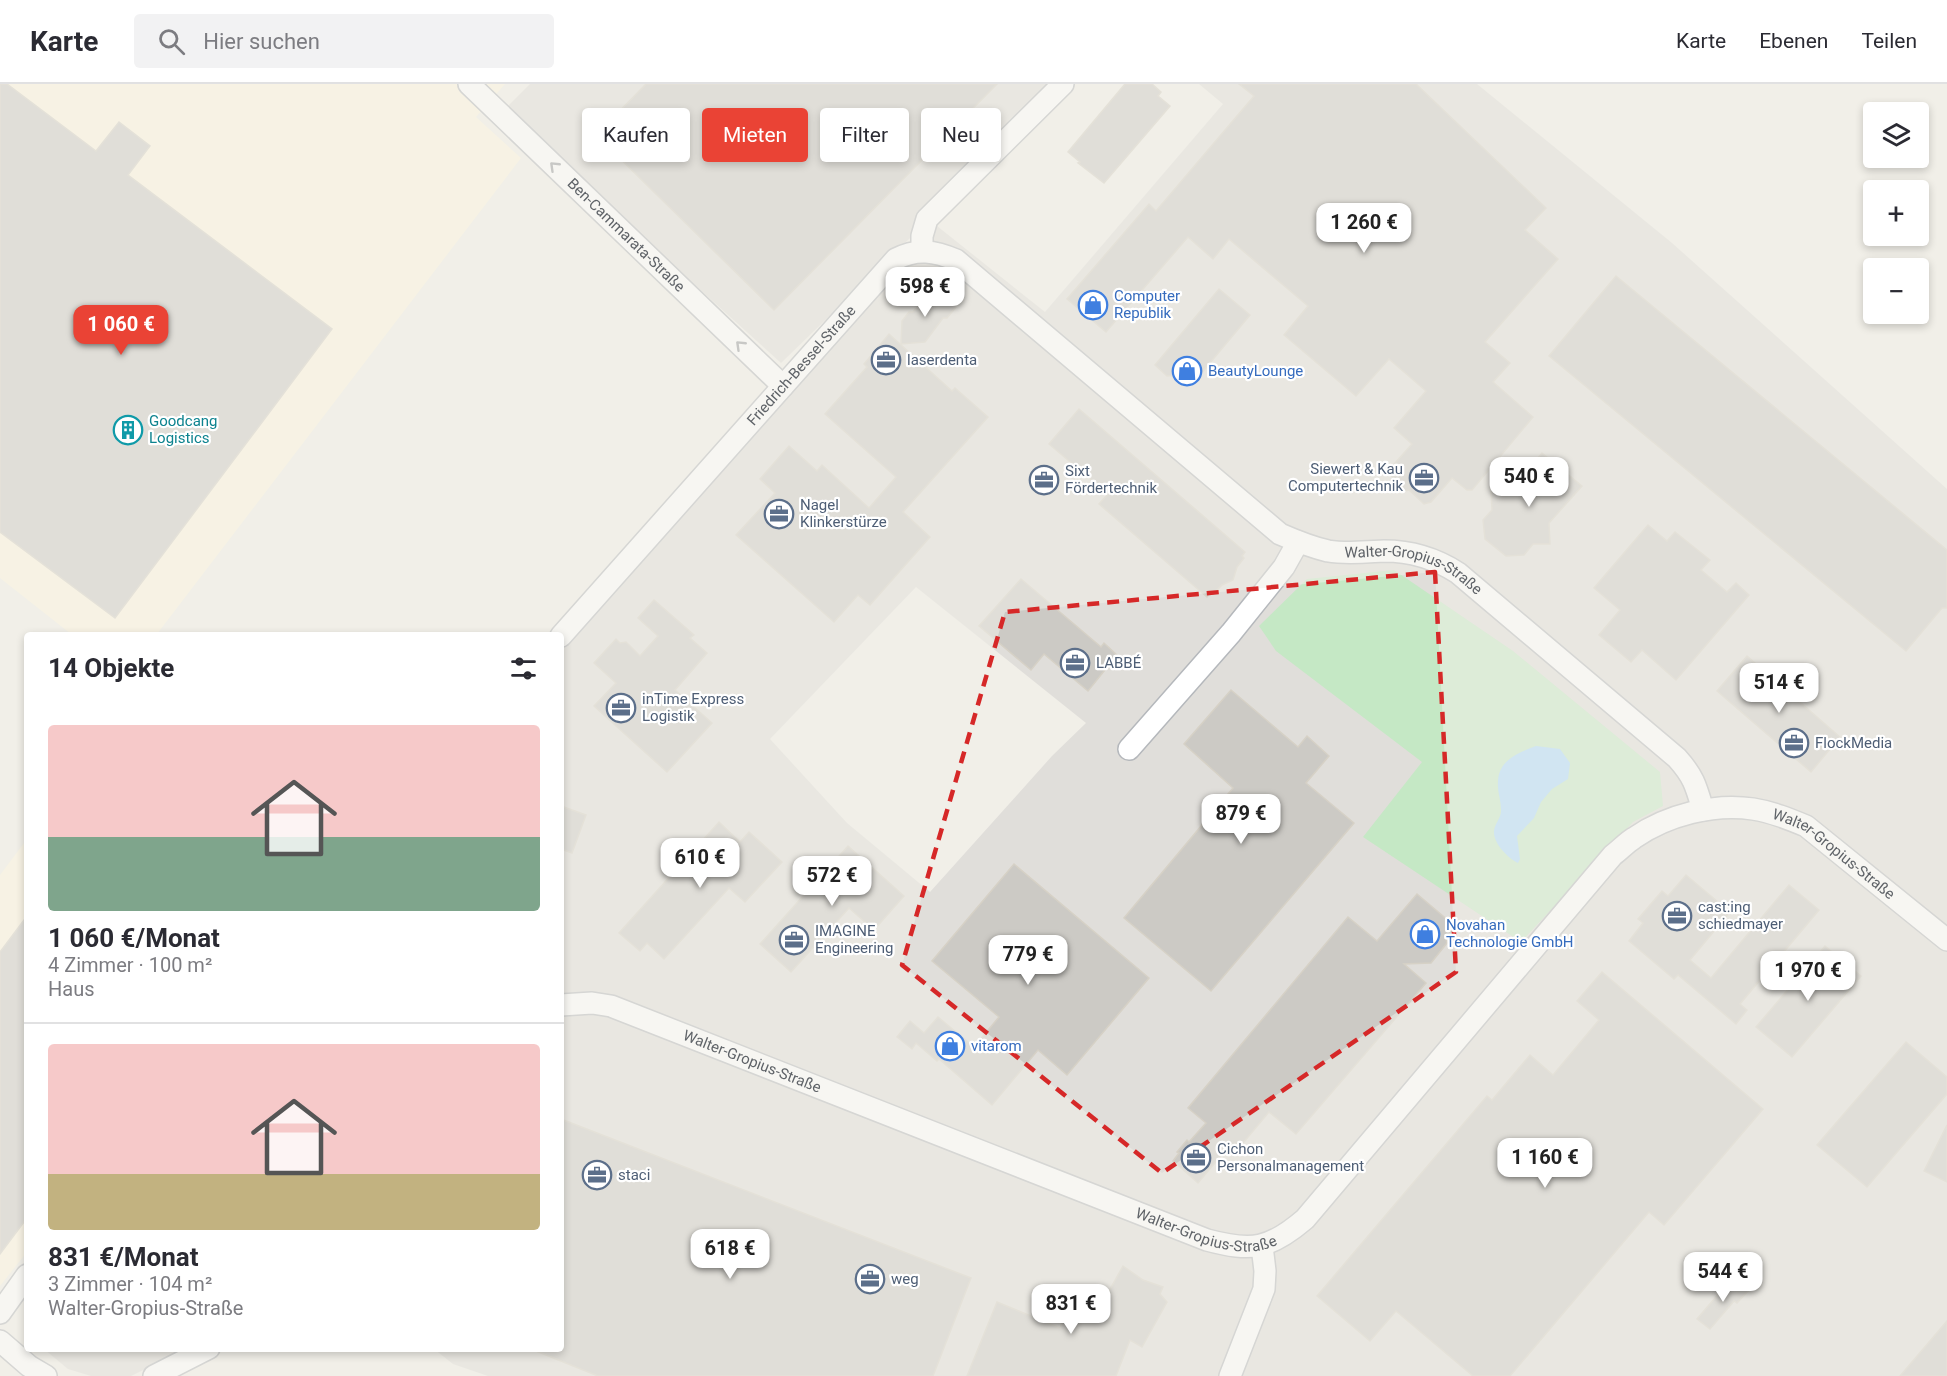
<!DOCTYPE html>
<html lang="de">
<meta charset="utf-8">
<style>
:root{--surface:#fff;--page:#f2f2f3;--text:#2b2b33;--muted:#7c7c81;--line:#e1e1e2;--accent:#ea4335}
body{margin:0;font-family:Roboto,sans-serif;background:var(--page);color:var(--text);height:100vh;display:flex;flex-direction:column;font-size:22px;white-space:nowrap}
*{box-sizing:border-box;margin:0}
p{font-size:20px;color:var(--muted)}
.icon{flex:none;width:33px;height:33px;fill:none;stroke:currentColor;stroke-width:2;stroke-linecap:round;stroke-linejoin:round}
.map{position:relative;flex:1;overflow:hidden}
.details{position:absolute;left:24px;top:548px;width:540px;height:720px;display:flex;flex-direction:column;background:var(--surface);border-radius:6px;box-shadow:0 3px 9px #0003}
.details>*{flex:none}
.hud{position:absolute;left:582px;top:24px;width:570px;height:54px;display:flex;gap:12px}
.buttons{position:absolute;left:1863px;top:18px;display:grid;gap:12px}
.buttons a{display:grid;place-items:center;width:66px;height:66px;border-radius:6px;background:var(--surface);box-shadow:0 3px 9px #0003;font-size:30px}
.price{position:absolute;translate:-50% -51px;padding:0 14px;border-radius:12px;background:#fff;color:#222;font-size:20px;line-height:39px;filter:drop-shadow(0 2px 3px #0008)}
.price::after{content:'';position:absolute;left:50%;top:36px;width:18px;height:14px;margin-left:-9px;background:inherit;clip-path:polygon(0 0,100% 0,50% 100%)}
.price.active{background:var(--accent);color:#fff}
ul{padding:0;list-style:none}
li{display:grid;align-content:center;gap:12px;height:318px;padding:0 24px}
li+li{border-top:2px solid var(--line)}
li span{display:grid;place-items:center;height:186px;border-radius:6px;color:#555}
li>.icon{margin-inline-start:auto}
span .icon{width:108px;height:108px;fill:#fffc;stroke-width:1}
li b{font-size:26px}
h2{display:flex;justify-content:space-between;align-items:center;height:72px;padding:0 24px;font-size:26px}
.chip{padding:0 21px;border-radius:6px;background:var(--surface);box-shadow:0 3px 9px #0003;font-size:21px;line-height:54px}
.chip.active{background:var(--accent);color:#fff}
header{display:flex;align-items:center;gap:36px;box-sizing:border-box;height:84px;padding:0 30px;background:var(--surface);border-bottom:2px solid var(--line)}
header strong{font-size:28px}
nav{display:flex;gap:33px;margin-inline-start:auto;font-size:21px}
.search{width:420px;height:54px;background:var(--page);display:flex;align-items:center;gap:15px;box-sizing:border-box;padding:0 21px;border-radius:6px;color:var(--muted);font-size:22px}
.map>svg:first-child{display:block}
</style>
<header>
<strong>Karte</strong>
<div class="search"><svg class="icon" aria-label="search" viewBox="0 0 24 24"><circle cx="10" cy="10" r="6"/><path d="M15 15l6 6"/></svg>Hier suchen</div>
<nav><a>Karte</a><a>Ebenen</a><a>Teilen</a></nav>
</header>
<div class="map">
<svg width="1947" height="1292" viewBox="0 0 1947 1292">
<rect width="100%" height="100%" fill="#f1efe8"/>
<g fill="#fef7e0">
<path d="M0 0H505L476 33 521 74 157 550H71L0 494Z"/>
<path d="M27 755V1168L0 1202V791Z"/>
</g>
<g fill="#e0deda" fill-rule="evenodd">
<path d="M530 0H1069L781 279 503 27Z"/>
<path d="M1199 0H1477L1672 159 1947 405V1292H488L453 1280 434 1265 561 1264V568L798 297 937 142 1045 228 1223 20ZM916 503 1086 639 1052 672 930 808 847 739 770 655Z"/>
<path d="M44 1265H186L131 1292H91L68 1285Z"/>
</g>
<path fill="#c5e8c5" d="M1394 486 1513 567 1660 688 1663 722 1633 738 1521 858 1363 753 1422 678 1276 567 1259 542 1307 495Z"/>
<path fill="#aadaff" d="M1536 662 1560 665 1570 679 1568 695 1552 705 1541 718 1534 734 1517 752 1520 775 1518 779C1508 774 1493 759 1494 747 1495 739 1502 733 1501 725 1501 716 1497 707 1498 697 1499 676 1518 669 1536 662Z"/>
<g fill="#cccac5" stroke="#d6d1c6" stroke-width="1.5">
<path d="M0 0H7L96 67 119 38 150 62 128 91 332 245 115 534 0 448Z"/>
<path d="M646 0H997L774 226 596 51Z"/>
<path d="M1125 0H1152L1161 8 1158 12 1170 22 1104 99 1078 79 1080 78 1068 68Z"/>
<path d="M1239 0H1416L1546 124 1525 146 1558 175 1485 258 1510 279 1493 298 1533 333 1472 406H1467L1452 394 1431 418 1424 420 1409 406 1400 408 1401 400 1387 388 1412 360 1394 344 1426 307 1389 275 1356 312 1284 251 1308 222 1229 155 1213 175 1188 153 1106 248 1067 215 1149 120 1156 127 1254 12Z"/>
<path d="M1616 192 1947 466V524H1942L1906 567 1549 272Z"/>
<path d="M933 202 940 208 941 219 950 217 956 223 947 234H943L925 258 901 260 902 237 909 228H913L924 216V213Z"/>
<path d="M1219 205 1250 231 1194 298 1186 299 1178 291 1167 292 1155 281Z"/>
<path d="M889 250 952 307 955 304 988 333 903 428 930 453 870 521 858 511 834 538 736 451 775 409 760 395 789 362 817 387 822 381 869 424 896 393 825 330 867 283 864 280Z"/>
<path d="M1079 325 1245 468 1242 472 1244 474 1237 483 1233 496 1222 501 1213 510 1211 508 1207 513 1099 420 1108 410 1049 360Z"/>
<path d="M1542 369 1582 402 1549 439 1550 460H1533L1524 471 1506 472 1485 455 1483 436 1492 426 1491 408 1510 406Z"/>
<path d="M1648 441 1667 457 1675 448 1710 476 1701 486 1727 508 1736 499 1749 511 1676 596 1642 566 1631 578 1599 551 1620 526 1594 504Z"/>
<path d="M1021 495 1101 563 1104 559 1117 571 1088 607 1044 570 1031 586 979 542Z"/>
<path d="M654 516 694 551 690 554 707 569 675 606 712 639 667 688 594 622 616 599 594 579 616 555 620 559 626 558 640 572 658 552 638 534Z"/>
<path d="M1747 572 1840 653 1811 688 1717 607Z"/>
<path d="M1231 606 1298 663 1307 652 1329 672 1306 699 1354 739 1211 907 1124 834 1233 704 1184 660Z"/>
<path d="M561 722 586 731 572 769 561 765Z"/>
<path d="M719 738 740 758 749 748 782 778 745 818 729 804 664 875 647 859 640 867 619 849Z"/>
<path d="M848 762 904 812 874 846 849 824 791 888 760 860Z"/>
<path d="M1014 780 1149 894 1067 991 1038 966 992 1021 939 975 937 977 916 959 912 965 897 953 910 937 924 949 938 933 974 963 999 933 932 877Z"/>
<path d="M1686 791 1730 828 1690 876 1711 894 1789 801 1819 826 1740 920 1747 926 1736 940 1678 891 1674 895 1629 857 1643 839 1638 835 1662 807 1668 812Z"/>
<path d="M1417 810 1456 843 1446 855 1447 859 1431 879 1404 880 1426 899 1296 1050 1269 1028 1238 1065 1231 1060 1198 1099 1173 1077 1179 1069 1177 1068 1187 1056 1189 1058 1206 1039 1188 1024 1348 833 1377 857Z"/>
<path d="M27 832V1134L0 1170V868Z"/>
<path d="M1825 862 1861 892 1792 973 1756 943Z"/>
<path d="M1602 888 1763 1025 1664 1141 1649 1128 1510 1292H1473L1396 1227 1370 1257 1317 1212 1487 1012 1492 1016 1530 971 1553 991 1599 936 1577 917Z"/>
<path d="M1906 958 1947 993V1010L1867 1103 1817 1061Z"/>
<path d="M561 1035 971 1194 933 1292H598L531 1265 561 1264Z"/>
<path d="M1947 1041V1098L1924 1087Z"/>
<path d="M1123 1182 1143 1196 1163 1203 1160 1210 1167 1218 1142 1263 1130 1256 1116 1292H967L997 1218 1060 1244 1073 1212 1100 1223Z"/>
<path d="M1733 1193 1749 1206 1737 1219 1734 1217 1710 1245 1697 1235Z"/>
<path d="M1947 1237V1292H1900Z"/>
</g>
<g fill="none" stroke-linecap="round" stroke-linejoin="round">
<g stroke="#b5b8bc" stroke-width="24">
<g id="minor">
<path id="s1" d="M469 0 783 302"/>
<path d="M922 167V152L927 135 1063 0"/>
<path id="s2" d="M561 552 896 175C917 164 935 167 956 176L1280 450C1296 457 1311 463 1328 467 1347 470 1365 468 1384 467 1412 467 1435 474 1458 489L1677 674C1694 693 1696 702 1703 726"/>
<path d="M1129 665 1231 549 1284 483 1298 458"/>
<path id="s3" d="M561 921 592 919 611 922 1207 1156C1252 1168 1270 1165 1305 1135L1613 771C1620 766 1626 759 1634 754 1667 731 1714 719 1753 725 1772 728 1789 735 1806 742L1947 856"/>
<path d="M0 1229 27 1191"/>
<path d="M0 1257 29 1282 46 1292"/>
<path d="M154 1292 209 1264"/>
<path d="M1230 1292 1264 1205 1265 1187 1262 1162"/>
</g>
</g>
<use href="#minor" stroke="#fff" stroke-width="21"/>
</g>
<defs><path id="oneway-chevron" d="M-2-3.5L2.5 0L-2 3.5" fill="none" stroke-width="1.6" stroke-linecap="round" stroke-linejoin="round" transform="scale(1.5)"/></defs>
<g stroke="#979a9d">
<use href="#oneway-chevron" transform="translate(554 82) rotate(-136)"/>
<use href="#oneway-chevron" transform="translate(740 261) rotate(-136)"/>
</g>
<path d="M0 0H1947V1292H0ZM1435 488 1456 888 1162 1089 902 881 1005 528Z" fill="#f1efe8" fill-opacity=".55" fill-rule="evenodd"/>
<path fill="none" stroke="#d62828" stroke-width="4.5" stroke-dasharray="12 8" stroke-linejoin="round" d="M1435 488 1456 888 1162 1089 902 881 1005 528Z"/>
<defs>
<g id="shop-ring" transform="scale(1.5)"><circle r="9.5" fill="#fff" stroke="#3f7fe0" stroke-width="1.5"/><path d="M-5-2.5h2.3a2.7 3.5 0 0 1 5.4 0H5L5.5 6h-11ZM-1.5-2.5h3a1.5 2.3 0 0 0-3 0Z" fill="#3f7fe0"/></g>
<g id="office-ring" transform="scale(1.5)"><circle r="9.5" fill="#fff" stroke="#5c6f8a" stroke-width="1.5"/><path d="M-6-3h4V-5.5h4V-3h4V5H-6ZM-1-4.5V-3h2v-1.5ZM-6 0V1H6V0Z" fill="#5c6f8a"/></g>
<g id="building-ring" transform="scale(1.5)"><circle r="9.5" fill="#fff" stroke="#0f9aa8" stroke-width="1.5"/><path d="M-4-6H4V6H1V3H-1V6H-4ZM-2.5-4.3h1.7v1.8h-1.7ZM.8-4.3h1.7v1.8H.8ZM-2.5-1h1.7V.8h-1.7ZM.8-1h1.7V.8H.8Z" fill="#0f9aa8"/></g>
</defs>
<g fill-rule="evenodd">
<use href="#shop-ring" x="1093" y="221"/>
<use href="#office-ring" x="886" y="276"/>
<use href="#shop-ring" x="1187" y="287"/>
<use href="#building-ring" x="128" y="346"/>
<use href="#office-ring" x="1424" y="394"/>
<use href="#office-ring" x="1044" y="396"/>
<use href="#office-ring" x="779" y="430"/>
<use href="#office-ring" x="1075" y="579"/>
<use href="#office-ring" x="621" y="624"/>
<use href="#office-ring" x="1794" y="659"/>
<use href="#office-ring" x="1677" y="832"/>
<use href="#shop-ring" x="1425" y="850"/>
<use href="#office-ring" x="794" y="856"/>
<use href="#shop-ring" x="950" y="962"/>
<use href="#office-ring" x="1196" y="1074"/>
<use href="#office-ring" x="597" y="1091"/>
<use href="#office-ring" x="870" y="1195"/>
</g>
<g text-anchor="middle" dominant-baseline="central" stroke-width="4.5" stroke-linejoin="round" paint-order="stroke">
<g font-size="15" fill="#5f6368" stroke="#fff">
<text stroke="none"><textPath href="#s1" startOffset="218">Ben-Cammarata-Straße</textPath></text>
<text stroke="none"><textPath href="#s2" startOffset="362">Friedrich-Bessel-Straße</textPath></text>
<text stroke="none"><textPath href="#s2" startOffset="1132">Walter-Gropius-Straße</textPath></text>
<text stroke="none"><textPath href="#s3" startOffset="1520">Walter-Gropius-Straße</textPath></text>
<text stroke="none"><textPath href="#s3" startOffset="202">Walter-Gropius-Straße</textPath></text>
<text stroke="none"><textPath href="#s3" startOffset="688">Walter-Gropius-Straße</textPath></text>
</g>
<g font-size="15" fill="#366cbe" stroke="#fff" text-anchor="start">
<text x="1114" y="212">Computer<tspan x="1114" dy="17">Republik</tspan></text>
<text x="1208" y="287">BeautyLounge</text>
<text x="1446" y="841">Novahan<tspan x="1446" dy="17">Technologie GmbH</tspan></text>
<text x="971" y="962">vitarom</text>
</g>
<g font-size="15" fill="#4e5e75" stroke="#fff" text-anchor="start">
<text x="907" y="276">laserdenta</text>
<text x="1403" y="385" text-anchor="end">Siewert &amp; Kau<tspan x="1403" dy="17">Computertechnik</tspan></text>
<text x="1065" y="387">Sixt<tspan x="1065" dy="17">Fördertechnik</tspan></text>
<text x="800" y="421">Nagel<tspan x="800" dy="17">Klinkerstürze</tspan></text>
<text x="1096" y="579">LABBÉ</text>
<text x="642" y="615">inTime Express<tspan x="642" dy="17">Logistik</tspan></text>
<text x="1815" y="659">FlockMedia</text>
<text x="1698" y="823">cast:ing<tspan x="1698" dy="17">schiedmayer</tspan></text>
<text x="815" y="847">IMAGINE<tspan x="815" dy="17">Engineering</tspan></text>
<text x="1217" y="1065">Cichon<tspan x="1217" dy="17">Personalmanagement</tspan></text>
<text x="618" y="1091">staci</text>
<text x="891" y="1195">weg</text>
</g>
<g font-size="15" fill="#0d838f" stroke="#fff" text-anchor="start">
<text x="149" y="337">Goodcang<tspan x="149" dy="17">Logistics</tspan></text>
</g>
</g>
</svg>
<div class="buttons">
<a><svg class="icon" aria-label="layers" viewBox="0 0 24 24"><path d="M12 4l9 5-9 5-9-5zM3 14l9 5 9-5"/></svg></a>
<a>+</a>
<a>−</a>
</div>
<b class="price" style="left:1364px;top:170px">1 260 €</b>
<b class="price" style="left:925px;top:234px">598 €</b>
<b class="price active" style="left:121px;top:272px">1 060 €</b>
<b class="price" style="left:1529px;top:424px">540 €</b>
<b class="price" style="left:1779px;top:630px">514 €</b>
<b class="price" style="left:1241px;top:761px">879 €</b>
<b class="price" style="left:700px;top:805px">610 €</b>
<b class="price" style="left:832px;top:823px">572 €</b>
<b class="price" style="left:1028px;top:902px">779 €</b>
<b class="price" style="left:1808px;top:918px">1 970 €</b>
<b class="price" style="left:1545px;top:1105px">1 160 €</b>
<b class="price" style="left:730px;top:1196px">618 €</b>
<b class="price" style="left:1723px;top:1219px">544 €</b>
<b class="price" style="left:1071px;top:1251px">831 €</b>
<div class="hud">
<a class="chip">Kaufen</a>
<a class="chip active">Mieten</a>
<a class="chip">Filter</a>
<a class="chip">Neu</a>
</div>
<section class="details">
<h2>14 Objekte<svg class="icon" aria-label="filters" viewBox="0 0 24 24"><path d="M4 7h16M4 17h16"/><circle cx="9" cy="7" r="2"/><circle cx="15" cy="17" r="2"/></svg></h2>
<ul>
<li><span style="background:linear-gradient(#f6c9c9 60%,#7fa58c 0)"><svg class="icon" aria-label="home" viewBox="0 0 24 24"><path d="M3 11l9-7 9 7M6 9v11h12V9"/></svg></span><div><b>1 060 €/Monat</b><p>4 Zimmer · 100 m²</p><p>Haus</p></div></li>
<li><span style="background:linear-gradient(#f6c9c9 70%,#c2b280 0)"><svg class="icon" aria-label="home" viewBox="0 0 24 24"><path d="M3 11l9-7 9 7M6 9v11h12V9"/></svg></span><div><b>831 €/Monat</b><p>3 Zimmer · 104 m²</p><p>Walter-Gropius-Straße</p></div></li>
</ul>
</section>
</div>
